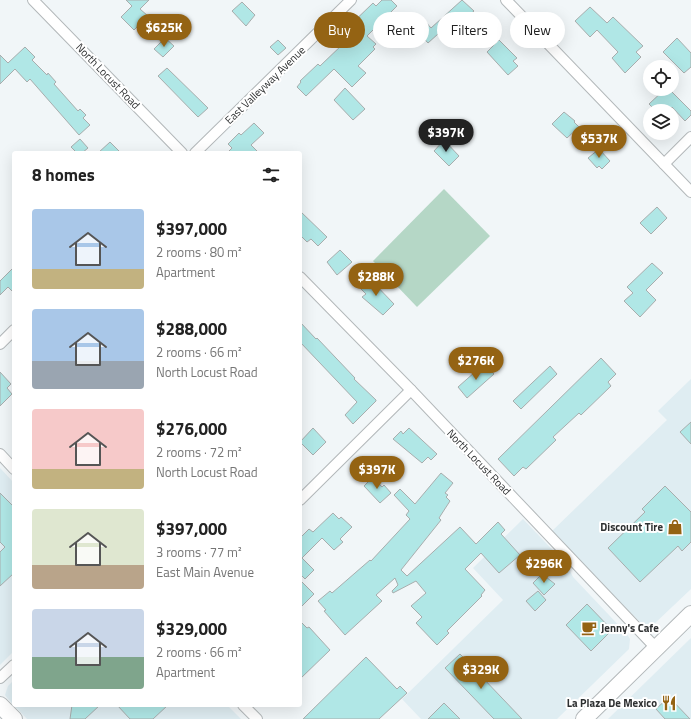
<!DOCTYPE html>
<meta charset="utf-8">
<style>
:root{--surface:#fff;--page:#f2f2f2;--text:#222;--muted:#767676;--accent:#946313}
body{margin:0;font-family:"Titillium Web",sans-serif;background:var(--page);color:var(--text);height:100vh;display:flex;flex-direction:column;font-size:15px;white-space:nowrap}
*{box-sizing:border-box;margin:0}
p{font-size:13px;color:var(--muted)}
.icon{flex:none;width:22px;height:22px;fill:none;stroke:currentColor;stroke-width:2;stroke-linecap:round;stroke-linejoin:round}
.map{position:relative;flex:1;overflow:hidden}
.details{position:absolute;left:12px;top:151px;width:290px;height:556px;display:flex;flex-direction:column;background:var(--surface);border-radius:4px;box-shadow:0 4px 16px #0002}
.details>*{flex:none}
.top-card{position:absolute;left:314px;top:12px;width:317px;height:36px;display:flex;gap:8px}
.fabs{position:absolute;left:643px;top:60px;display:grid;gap:8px}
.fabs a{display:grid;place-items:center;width:36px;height:36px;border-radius:50%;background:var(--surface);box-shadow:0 4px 16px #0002;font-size:20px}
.price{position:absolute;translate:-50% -34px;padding:0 9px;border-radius:14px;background:var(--accent);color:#fff;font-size:13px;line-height:26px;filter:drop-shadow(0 1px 2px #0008)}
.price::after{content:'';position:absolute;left:50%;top:24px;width:12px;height:9px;margin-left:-6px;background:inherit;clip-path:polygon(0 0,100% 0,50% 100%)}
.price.selected{background:#222;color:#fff}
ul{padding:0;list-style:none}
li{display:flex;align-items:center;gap:12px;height:100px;padding:0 20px}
li span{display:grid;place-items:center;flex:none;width:112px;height:80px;border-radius:4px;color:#555}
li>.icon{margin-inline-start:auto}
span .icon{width:48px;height:48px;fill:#fffc;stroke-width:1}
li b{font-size:17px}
h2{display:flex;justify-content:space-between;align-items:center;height:48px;padding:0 20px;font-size:17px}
.tag{padding:0 14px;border-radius:18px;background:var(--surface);box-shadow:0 4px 16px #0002;font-size:14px;line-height:36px}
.tag.selected{background:var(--accent);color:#fff}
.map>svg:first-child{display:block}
</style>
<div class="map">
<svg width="691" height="719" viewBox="0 0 691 719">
<rect width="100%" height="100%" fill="#f1f6f8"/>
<g fill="#dfedf2">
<path d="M691 379V589L654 624 649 626 643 625 551 532 667 420 658 411Z"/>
<path d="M0 468 14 483V651L0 665Z"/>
<path d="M523 519 567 565 573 577 626 633 630 639 629 649 557 719H421L402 699 503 600 473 568Z"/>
<path d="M691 638V719H608Z"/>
<path d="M14 680V705H227L241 719H27L8 699 5 695 8 686Z"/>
</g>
<path fill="#b5d7c6" d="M444 189 490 236 417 307 373 261Z"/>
<g fill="#b0e7e6" stroke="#a8adad">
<path d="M126 0H149L140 9 148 16 134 30 121 17 132 6Z"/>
<path d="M382 0H391L397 6 367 36 376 44 373 47 375 49 358 66 366 73 352 87 334 69 306 96 297 87 301 82 300 81 318 64 320 66 344 43 342 41 347 37 343 32 373 3 376 6Z"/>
<path d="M462 0 474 11 452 30 448 25 428 43 415 29 424 20 431 28Z"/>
<path d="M242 2 255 15 246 26 232 11Z"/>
<path d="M590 7 607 23 613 17 643 46 636 52 641 57 625 73 612 58 618 52 597 30 590 37 575 21Z"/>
<path d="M165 38 174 46 163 57 154 49Z"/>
<path d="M677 38 691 53V67L684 73 663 52Z"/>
<path d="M278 40 286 48 278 55 270 47Z"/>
<path d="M499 40 517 58 513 61 518 66 508 75 487 52Z"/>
<path d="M25 47 35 57 32 60 47 75 48 73 56 82 54 84 78 111 80 109 86 115 83 118 90 125 79 135 30 79 27 82 15 69 0 84V55L8 63Z"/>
<path d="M167 68 208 108 198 117 158 76Z"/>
<path d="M345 88 365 109 353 120 334 100Z"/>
<path d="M665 89H669L691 111V115L685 121 672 107 668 111H656L649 104Z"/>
<path d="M564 112 575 121 574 122 579 127 567 138 552 124Z"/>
<path d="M254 123 264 133 251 145 259 153H227L232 148 228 144 239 133 241 135Z"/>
<path d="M80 139 88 148 82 153H77L71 147Z"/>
<path d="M444 140 459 156 449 166 434 151Z"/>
<path d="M110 142 121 153H98Z"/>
<path d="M599 149 610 161 602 169 599 166 597 168 588 158Z"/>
<path d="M657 207 667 218 651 234 640 223Z"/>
<path d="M300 211 327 237 318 246 311 239 307 242 300 235Z"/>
<path d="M340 250 352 262 337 275 327 262Z"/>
<path d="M652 263 663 273 646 290 656 300 640 317 624 301 633 293 627 287Z"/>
<path d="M14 267V293L8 287 0 295V281Z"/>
<path d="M369 278 394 304 383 315 362 297 366 294 359 287Z"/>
<path d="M300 322 316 339 317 338 355 378 354 379 376 400V401L353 424 345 415 357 402 300 342Z"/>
<path d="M601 358 616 374 608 382 611 386 581 415 579 413 553 437 556 440 526 469 523 467 514 476 498 459Z"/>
<path d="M484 364 494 374 467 398 458 387Z"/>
<path d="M550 366 557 374 521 409 513 401Z"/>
<path d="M0 372 11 384 7 388 12 394 0 406Z"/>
<path d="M691 422V444L680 432Z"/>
<path d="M313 428 326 442 313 455 300 442Z"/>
<path d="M409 428 437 454 431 460 428 457 422 463 393 439 401 431 403 434Z"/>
<path d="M441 473 453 483 445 493 448 495 446 497 450 501 439 518 441 520 401 570 407 576 460 527 476 544 498 522 505 530 501 534 520 555 499 573 481 553 465 569 485 590 481 595 482 596 447 631 449 633 437 645 416 623 422 617 411 606 426 593 416 581 393 593 392 591 398 585 395 578 376 595 382 601 345 635 324 611 326 610 318 601 330 591 332 593 370 560 371 561 410 519 406 515 409 511 394 495 400 489 415 504Z"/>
<path d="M373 477 382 487 384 485 391 493 380 503 364 486Z"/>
<path d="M665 486 691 512V542L682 551 678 546 640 582 608 548 645 512 642 509Z"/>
<path d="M0 493 14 507V573L0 586V552L5 547 0 542Z"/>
<path d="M333 513 339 519 341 517 352 527 340 539 343 542 334 550 322 538 302 558 314 570 305 579 300 574V538L309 529 313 532Z"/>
<path d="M542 574 555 584 544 595 533 583Z"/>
<path d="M300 580 314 594 300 608Z"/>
<path d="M538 591 546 600 535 611 526 601Z"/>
<path d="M587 604 612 630 591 651 566 625Z"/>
<path d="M300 621 307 628 309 627 330 650 300 679Z"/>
<path d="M460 654 522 719H494L445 668Z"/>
<path d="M366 657 397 689 400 686 407 693 379 719H303Z"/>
<path d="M669 697 690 719H665L656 709Z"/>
<path d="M444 703 460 719H428Z"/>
<path d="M72 705H100L85 719H70Z"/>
<path d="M117 705H168L153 719H130Z"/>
</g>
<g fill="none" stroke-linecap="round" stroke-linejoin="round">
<g stroke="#b3b8ba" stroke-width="12">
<g id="minor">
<path d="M33 0 182 153"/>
<path d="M506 0 691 192"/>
<path d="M195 153 351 0"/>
<path d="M664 164 691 137"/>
<path d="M300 277 411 390 656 648"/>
<path d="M0 344 14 330"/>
<path d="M0 454 14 469"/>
<path d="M300 500 411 390"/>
<path d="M0 678 14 665"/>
<path d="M243 705 257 719"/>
</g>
</g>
<g stroke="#b3b8ba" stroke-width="18">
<g id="primary">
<path d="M0 705 14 719"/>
<path d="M584 719 691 614"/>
</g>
</g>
<use href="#minor" stroke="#fff" stroke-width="10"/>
<use href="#primary" stroke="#fff" stroke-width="16"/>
</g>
<defs>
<g id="shop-bare" transform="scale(1.2)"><path d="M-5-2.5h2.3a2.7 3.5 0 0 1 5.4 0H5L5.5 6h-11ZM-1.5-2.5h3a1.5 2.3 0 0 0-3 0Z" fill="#946313" stroke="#fff" stroke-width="2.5" paint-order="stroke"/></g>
<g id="cafe-bare" transform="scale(1.2)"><path d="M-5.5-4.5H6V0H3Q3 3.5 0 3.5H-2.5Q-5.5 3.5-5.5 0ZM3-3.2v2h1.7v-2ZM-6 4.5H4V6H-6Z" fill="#946313" stroke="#fff" stroke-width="2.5" paint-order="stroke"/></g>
<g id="restaurant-bare" transform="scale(1.2)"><path d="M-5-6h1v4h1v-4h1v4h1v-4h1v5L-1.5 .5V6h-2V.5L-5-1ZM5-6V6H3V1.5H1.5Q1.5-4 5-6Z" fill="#946313" stroke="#fff" stroke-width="2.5" paint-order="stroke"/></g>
</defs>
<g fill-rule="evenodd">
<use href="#shop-bare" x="675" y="527"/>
<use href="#cafe-bare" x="589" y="628"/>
<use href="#restaurant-bare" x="669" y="703"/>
</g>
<g text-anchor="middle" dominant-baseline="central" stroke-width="4" stroke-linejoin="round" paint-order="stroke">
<g font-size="11" fill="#2e3031" stroke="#fff">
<text transform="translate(108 76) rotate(46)">North Locust Road</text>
<text transform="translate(265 85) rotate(-44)">East Valleyway Avenue</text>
<text transform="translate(479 462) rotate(46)">North Locust Road</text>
</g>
<g font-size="11" font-weight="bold" fill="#2e3031" stroke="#fff" text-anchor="end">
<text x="663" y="527">Discount Tire</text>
<text x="601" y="628" text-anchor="start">Jenny's Cafe</text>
<text x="657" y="703">La Plaza De Mexico</text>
</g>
</g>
</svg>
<div class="fabs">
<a><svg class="icon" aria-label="locate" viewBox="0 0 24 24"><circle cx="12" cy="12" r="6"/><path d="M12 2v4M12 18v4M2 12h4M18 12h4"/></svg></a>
<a><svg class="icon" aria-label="layers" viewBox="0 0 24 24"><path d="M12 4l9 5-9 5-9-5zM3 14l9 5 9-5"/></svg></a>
</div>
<b class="price" style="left:164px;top:48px">$625K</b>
<b class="price selected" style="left:446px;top:153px">$397K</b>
<b class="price" style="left:599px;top:159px">$537K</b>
<b class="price" style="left:376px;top:297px">$288K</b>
<b class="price" style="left:476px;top:381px">$276K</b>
<b class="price" style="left:377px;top:490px">$397K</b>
<b class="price" style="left:544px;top:584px">$296K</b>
<b class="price" style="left:481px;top:690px">$329K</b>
<div class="top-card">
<a class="tag selected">Buy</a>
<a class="tag">Rent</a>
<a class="tag">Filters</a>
<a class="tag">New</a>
</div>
<section class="details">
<h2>8 homes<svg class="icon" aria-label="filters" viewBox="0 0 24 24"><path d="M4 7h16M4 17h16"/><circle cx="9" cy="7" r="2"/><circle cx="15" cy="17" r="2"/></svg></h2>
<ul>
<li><span style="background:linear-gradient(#a9c7e8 75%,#c2b280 0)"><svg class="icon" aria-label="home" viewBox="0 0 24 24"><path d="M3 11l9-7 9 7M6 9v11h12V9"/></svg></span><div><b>$397,000</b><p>2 rooms · 80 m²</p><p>Apartment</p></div></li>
<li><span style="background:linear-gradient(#a9c7e8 65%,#9aa5b1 0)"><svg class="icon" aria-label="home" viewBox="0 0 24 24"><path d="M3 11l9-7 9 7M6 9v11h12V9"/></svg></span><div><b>$288,000</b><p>2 rooms · 66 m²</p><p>North Locust Road</p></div></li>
<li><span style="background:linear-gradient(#f6c9c9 75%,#c2b280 0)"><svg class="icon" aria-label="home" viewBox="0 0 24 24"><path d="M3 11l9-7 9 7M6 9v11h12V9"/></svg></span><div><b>$276,000</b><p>2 rooms · 72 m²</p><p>North Locust Road</p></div></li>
<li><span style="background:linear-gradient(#dfe7d0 70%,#b9a48a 0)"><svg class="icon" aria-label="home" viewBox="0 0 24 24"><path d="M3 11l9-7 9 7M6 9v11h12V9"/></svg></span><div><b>$397,000</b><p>3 rooms · 77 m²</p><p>East Main Avenue</p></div></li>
<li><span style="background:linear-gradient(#c9d6e8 60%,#7fa58c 0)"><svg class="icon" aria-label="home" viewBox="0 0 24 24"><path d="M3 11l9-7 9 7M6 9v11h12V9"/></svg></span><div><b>$329,000</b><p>2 rooms · 66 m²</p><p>Apartment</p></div></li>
</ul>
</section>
</div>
